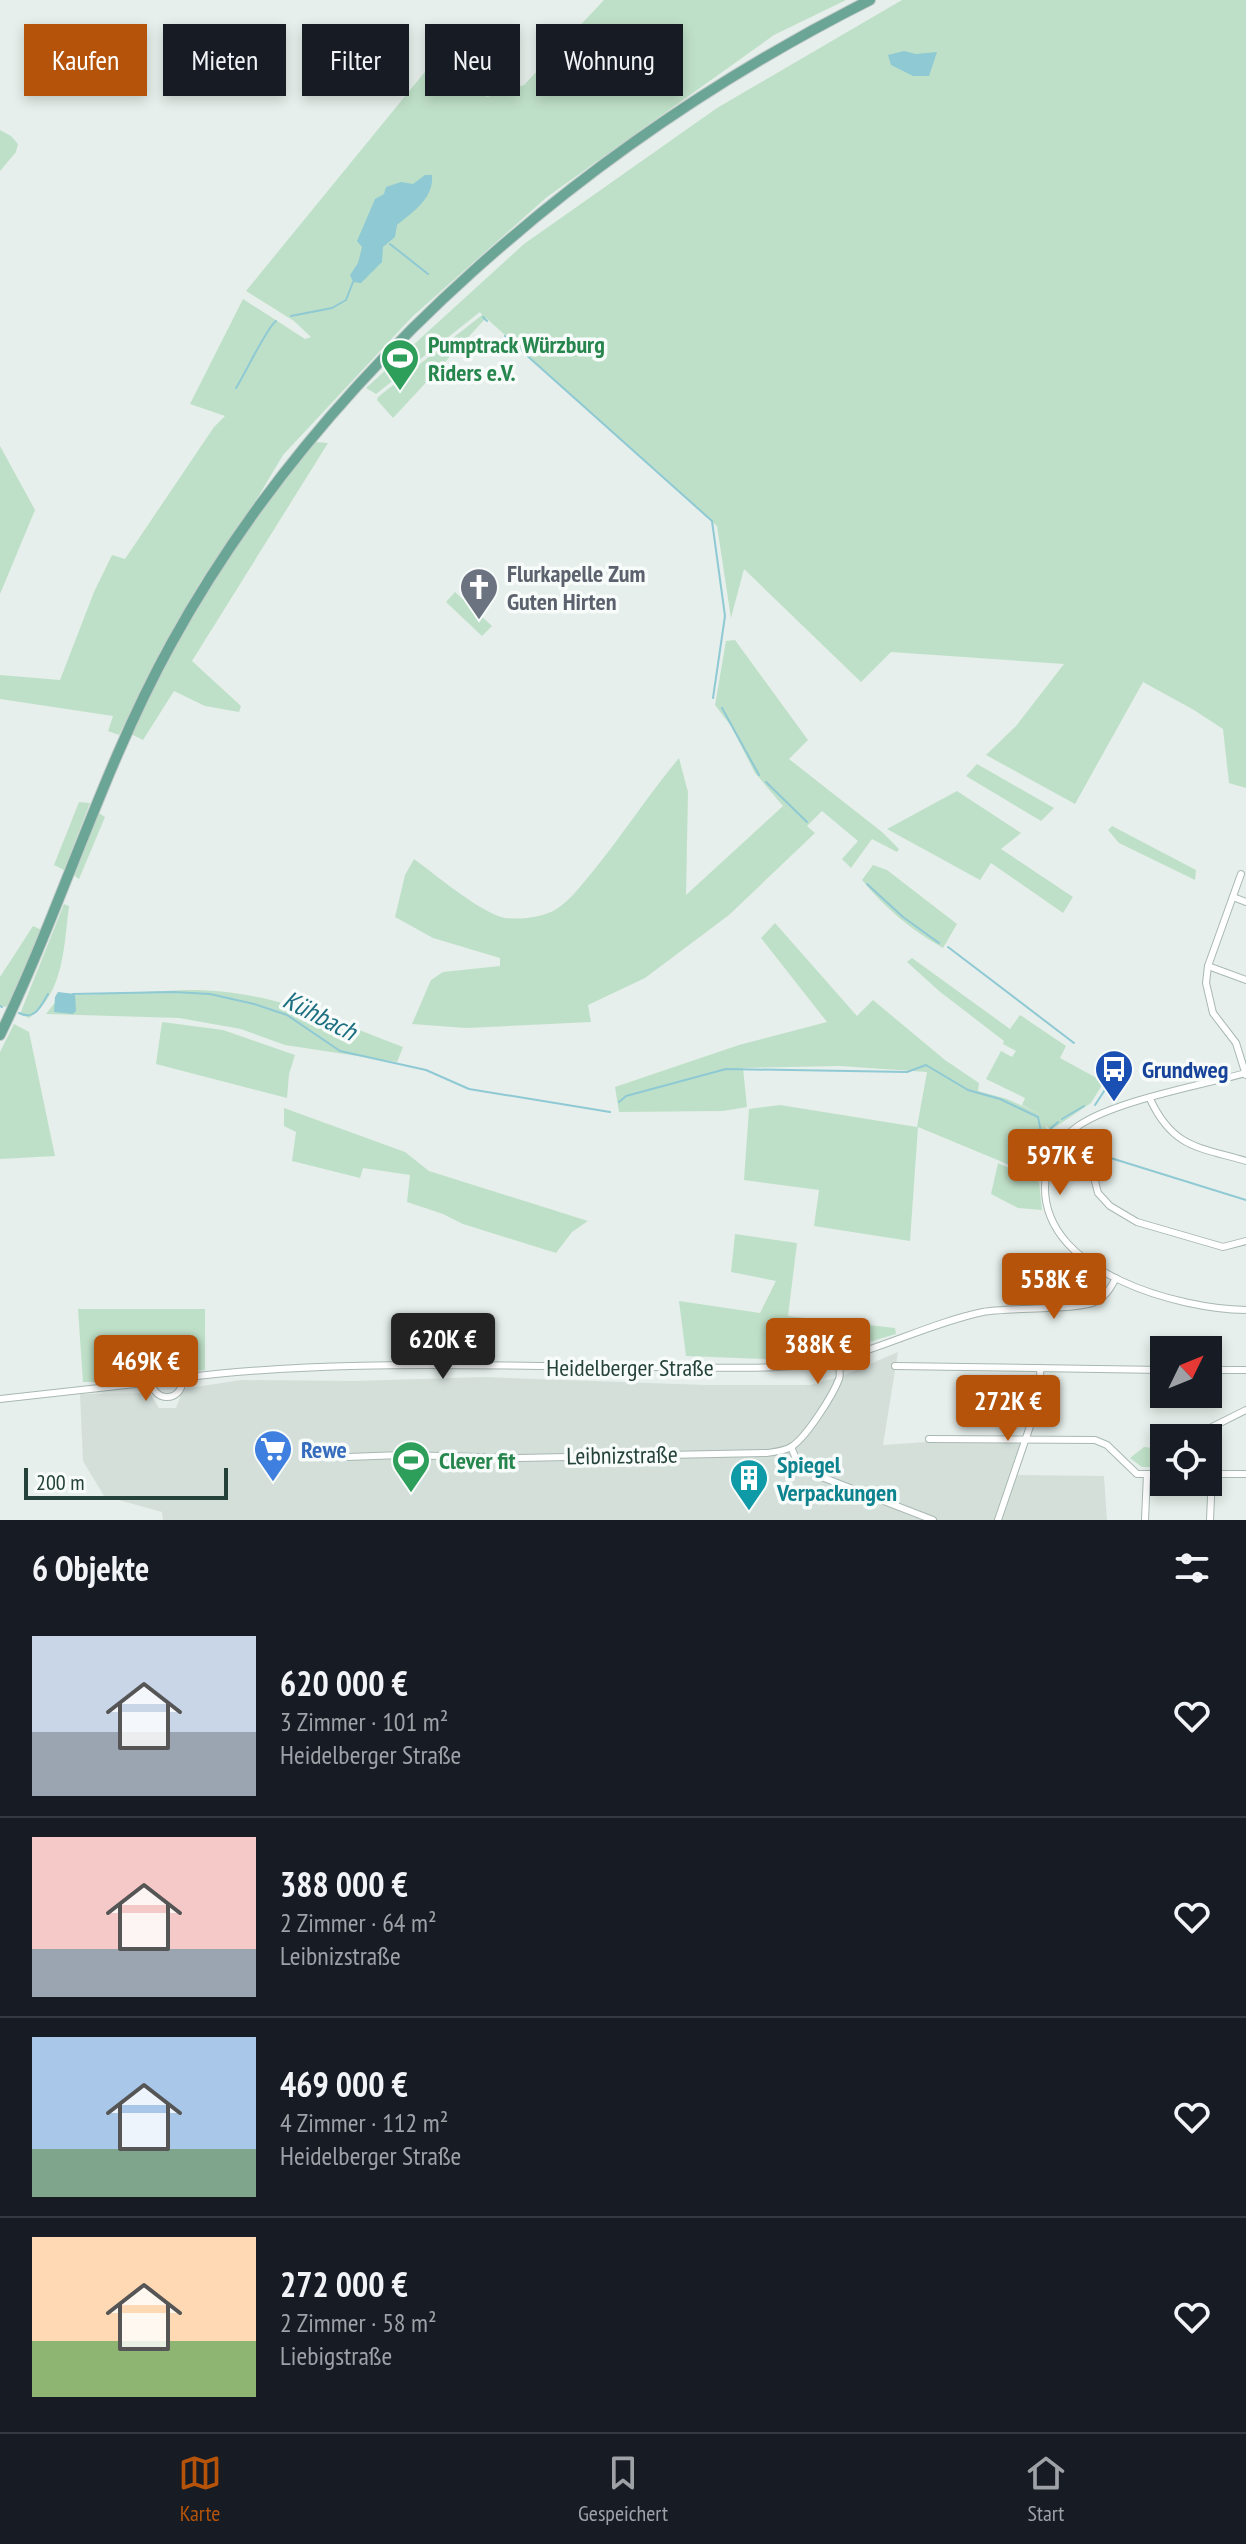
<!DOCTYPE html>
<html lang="de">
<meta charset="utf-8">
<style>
:root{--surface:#171b24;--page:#242831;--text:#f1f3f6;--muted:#9ea1a6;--line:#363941;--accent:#b45309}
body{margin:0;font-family:"PT Sans Narrow",sans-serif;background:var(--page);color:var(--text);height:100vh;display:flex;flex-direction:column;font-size:30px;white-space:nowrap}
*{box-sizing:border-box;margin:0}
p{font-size:26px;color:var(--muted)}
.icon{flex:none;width:44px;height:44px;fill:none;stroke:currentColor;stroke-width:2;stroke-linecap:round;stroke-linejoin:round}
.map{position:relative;height:1520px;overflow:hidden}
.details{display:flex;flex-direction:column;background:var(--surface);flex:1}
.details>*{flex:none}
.banner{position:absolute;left:24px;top:24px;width:800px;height:72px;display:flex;gap:16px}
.needle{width:52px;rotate:47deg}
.fabs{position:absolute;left:1150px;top:1336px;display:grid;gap:16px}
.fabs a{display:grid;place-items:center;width:72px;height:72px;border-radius:0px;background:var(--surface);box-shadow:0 4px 12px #0003;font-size:40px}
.scale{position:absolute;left:24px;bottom:20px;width:204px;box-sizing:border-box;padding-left:8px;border:4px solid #24423a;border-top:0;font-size:22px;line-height:28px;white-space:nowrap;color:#24423a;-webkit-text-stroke:6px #f7fbf9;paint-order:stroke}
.price{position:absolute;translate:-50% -68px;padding:0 18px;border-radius:8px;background:var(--accent);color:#fff;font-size:26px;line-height:52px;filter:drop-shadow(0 2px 4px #0008)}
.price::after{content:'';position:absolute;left:50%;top:48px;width:24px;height:18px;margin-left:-12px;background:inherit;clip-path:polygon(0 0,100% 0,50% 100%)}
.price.current{background:#222;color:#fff}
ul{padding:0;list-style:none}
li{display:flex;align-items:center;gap:24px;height:200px;padding:0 32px}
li+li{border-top:2px solid var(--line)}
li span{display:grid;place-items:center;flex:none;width:224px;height:160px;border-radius:0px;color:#555}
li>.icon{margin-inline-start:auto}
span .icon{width:96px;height:96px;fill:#fffc;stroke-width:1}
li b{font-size:34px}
h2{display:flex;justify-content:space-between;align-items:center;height:96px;padding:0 32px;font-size:34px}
.pill{padding:0 28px;border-radius:0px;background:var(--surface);box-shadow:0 4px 12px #0003;font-size:28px;line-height:72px}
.pill.current{background:var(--accent);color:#fff}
.tabs{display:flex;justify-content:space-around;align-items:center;height:112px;border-top:2px solid var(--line);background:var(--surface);font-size:22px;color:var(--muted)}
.tabs a{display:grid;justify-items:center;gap:4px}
.tabs .current{color:var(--accent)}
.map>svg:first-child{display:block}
</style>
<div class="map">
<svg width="1246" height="1520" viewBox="0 0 1246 1520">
<rect width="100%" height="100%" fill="#e6efeb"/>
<path fill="#d4dfda" d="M898 1352 883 1445 955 1440 1022 1439 1013 1475 1104 1476 1107 1520H163L162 1512 104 1496 83 1461 80 1394 150 1393 159 1408H176L183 1389 241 1380 355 1381 483 1377 706 1385H810L842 1376Z"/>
<g fill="#bfe0c8">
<path d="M604 0H846L774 35 547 197 412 317 283 455 258 497 201 581 162 648 119 735 108 731 113 716 0 699V675L60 680 94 592 112 555 125 559 214 427 225 416 190 404 243 299 305 339 311 337 294 321 246 291 424 73 432 67H444L487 97 524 85Z"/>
<path d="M902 0H1246V788L1229 783 1223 729 1194 710 1143 682 1075 804 986 755 1016 726 1064 664 891 652 861 682 744 569 731 618 717 526 486 318 393 418 377 400 378 397 482 315 480 312 376 394 366 388 524 244 717 108Z"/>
<path d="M0 130 11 136 18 144 16 152 0 171Z"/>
<path d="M316 442 328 443 192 661 241 706 239 712 205 706 174 691 143 740 131 734C181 630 241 529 316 442Z"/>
<path d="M0 446 35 510 0 594Z"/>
<path d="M455 592 492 626 482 636 446 602Z"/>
<path d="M735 640 808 740 789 759 882 832 899 849 897 852 872 839 851 868 842 859 858 841 822 811 807 826 815 833 729 915 645 978 588 1005 591 1022 466 1028 412 1024 431 980 443 972 500 966V958L433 938 395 917 405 875 414 859C436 875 476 909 501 917 516 921 543 917 555 910 571 900 582 884 594 870 624 833 649 794 679 758L688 792 686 895 783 806 755 773 731 726 715 705 726 641Z"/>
<path d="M977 764 1054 808 1041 821 966 776Z"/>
<path d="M957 791 1021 833 1001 849 1073 897 1063 913 991 863 980 880 887 829Z"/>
<path d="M79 802 90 803 64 870 54 865Z"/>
<path d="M97 812 105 817 79 879 71 873Z"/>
<path d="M1112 826 1196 870 1195 880 1119 843 1108 830Z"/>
<path d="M873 865 887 870 957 924 943 948C911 930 885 908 862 880Z"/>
<path d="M64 904 69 906C64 945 64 994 29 1018L20 1014Z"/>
<path d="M775 923 857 1016 873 1000 945 1060 979 1083 978 1091 1007 1099 1040 1114 1022 1105 1025 1098 986 1079 1001 1051 1012 1057 1016 1051 1003 1044 1004 1041 939 991 907 962 912 958 1010 1029 1020 1015 1066 1046 1060 1058 1104 1082 1091 1103 1051 1130 1045 1125 1048 1131 1044 1139 1053 1148 1045 1166 1038 1172 1024 1171 918 1127 910 1241 814 1226 819 1190 744 1180 749 1109 780 1105 917 1127 927 1072 840 1066 743 1068 747 1107 723 1111 619 1112 615 1087 739 1045 827 1022 761 938Z"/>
<path d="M33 926 42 930 9 1005 5 1007 0 1005V977Z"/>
<path d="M186 990C268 989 329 1019 403 1047L397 1062 285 1045 241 1029 179 1018 46 1014 60 996Z"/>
<path d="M162 1022 223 1030 295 1055 289 1074 287 1098 156 1064Z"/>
<path d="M14 1024 29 1032 55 1156 0 1159V1052Z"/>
<path d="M284 1108 405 1152 429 1171 588 1221 572 1232 556 1253 463 1224 443 1214 407 1202 410 1175 363 1168 360 1178 292 1161 296 1132 284 1126Z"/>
<path d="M998 1163 1039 1182 1042 1210 1018 1208 991 1194Z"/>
<path d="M735 1234 797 1243 788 1316 895 1328 896 1334 825 1355 766 1359 686 1356 679 1301 760 1313 776 1281 731 1272Z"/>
<path d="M78 1309H205V1370L184 1372 169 1364C159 1366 154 1373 144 1376 124 1382 104 1382 83 1382Z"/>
<path d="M1144 1447 1164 1449V1461L1159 1467H1142L1130 1458Z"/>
</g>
<g fill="#8ec9d4">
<path d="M904 51 916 54 937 52 929 76H913L891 65 888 55Z"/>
<path d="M425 175H432C434 198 414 211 397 225L395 237 383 247 382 262 361 283 353 282 350 275 358 263 362 247 357 241 375 199 384 194 386 187 401 182 413 184Z"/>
<path d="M58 992 75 994 76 1011 73 1014 54 1012 55 997Z"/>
</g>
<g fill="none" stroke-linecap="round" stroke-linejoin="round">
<g stroke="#8ec9d4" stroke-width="2">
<path d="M390 244 428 274"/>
<path d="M291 316 332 308 346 300 353 282"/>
<path d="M483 317 487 321"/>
<path d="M505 336 712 521 725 616 713 698"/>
<path d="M236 388C245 374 267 327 276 321"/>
<path d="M722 708 759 775"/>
<path d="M766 782 807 822"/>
<path d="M867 884 903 917 939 943"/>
<path d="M948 947 1074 1043"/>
<path d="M73 994 173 992 210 994 254 1004 287 1015 340 1051 426 1070 469 1089 610 1112"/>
<path d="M0 1006 2 1007"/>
<path d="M19 1013C35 1021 41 1006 48 994"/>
<path d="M619 1102 626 1096 726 1069 907 1072 926 1065 968 1090 1000 1099 1038 1117 1042 1137 1050 1151"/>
<path d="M1095 1105 1114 1076"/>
<path d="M1062 1119 1084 1106"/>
<path d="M1050 1129 1058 1122"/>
<path d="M1063 1157 1074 1161 1101 1155 1246 1200"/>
</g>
<g stroke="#a8b8b2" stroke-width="8">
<g id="minor">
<path d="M1241 874 1208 966 1206 983 1213 1013 1236 1043 1246 1075"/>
<path d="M1233 897 1246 902"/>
<path d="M1208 966 1246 980"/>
<path d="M1246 1073C1201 1085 1114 1101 1078 1126 1058 1140 1045 1164 1045 1188 1045 1273 1179 1309 1246 1310"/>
<path d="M1150 1099C1173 1148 1198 1147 1246 1161"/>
<path d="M1094 1177 1098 1193 1110 1206 1137 1222 1223 1247 1246 1241"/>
<path d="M895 1366 1164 1370"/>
<circle cx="167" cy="1382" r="15"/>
<path d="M1208 1370H1246"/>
<path d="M182 1378C337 1358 496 1367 653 1367 703 1367 754 1370 804 1365 867 1358 921 1325 983 1312 1010 1307 1079 1311 1097 1301 1106 1296 1111 1287 1116 1278"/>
<path d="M0 1399 153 1382"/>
<path d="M1190 1438 1246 1410"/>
<path d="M929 1439 1095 1440 1107 1445 1137 1474H1164"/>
<path d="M791 1447 797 1461 819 1476 933 1520"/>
<path d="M348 1457 402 1455 519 1458 767 1453C775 1452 784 1451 791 1447 806 1438 833 1395 839 1379 841 1373 839 1366 838 1360"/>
<path d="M1208 1474H1246"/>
<path d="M998 1520 1041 1394 1040 1368"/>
<path d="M1145 1520 1147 1474"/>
<path d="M1210 1520 1212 1474"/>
</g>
</g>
<g stroke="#c2cac8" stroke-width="12">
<path id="primary" d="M0 1035C62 907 102 769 171 644 322 369 592 140 870 0"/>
</g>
<use href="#minor" stroke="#fff" stroke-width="6"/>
<use href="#primary" stroke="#6aa596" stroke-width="10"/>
</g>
<defs>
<g id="stadium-pin" transform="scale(2)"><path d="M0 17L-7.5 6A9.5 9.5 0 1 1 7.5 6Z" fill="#2e9e5b" stroke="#f7fbf9"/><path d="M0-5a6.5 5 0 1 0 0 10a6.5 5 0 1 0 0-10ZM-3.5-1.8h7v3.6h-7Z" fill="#fff"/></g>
<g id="church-pin" transform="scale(2)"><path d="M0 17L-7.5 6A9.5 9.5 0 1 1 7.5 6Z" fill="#6b7280" stroke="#f7fbf9"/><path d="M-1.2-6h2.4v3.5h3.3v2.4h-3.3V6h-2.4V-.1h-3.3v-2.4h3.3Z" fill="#fff"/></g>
<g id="bus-pin" transform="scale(2)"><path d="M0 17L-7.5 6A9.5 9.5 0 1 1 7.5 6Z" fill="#1a4fb4" stroke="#f7fbf9"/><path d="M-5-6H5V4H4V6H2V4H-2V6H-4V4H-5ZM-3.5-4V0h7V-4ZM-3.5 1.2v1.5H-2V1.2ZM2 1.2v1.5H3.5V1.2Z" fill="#fff"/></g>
<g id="supermarket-pin" transform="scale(2)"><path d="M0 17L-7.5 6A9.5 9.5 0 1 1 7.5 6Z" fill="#3f7fe0" stroke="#f7fbf9"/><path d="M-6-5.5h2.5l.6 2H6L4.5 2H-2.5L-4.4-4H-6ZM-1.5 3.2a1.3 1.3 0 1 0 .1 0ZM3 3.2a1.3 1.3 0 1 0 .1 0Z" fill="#fff"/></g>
<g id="building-pin" transform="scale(2)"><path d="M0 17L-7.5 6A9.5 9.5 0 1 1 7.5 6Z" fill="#0f9aa8" stroke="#f7fbf9"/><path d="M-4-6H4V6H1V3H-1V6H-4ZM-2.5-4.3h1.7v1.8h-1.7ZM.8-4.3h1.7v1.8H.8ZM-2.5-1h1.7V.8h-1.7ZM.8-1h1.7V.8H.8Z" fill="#fff"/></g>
</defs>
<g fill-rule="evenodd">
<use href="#stadium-pin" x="400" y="358"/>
<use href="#church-pin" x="479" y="587"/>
<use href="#bus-pin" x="1114" y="1069"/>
<use href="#supermarket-pin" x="273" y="1449"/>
<use href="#stadium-pin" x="411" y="1460"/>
<use href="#building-pin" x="749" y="1478"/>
</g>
<g text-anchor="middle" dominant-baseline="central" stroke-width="7" stroke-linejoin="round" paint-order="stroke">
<g font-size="24" font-weight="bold" fill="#27864d" stroke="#f7fbf9" text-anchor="start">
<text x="428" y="344">Pumptrack Würzburg<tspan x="428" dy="28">Riders e.V.</tspan></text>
<text x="439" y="1460">Clever fit</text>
</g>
<g font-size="24" font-weight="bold" fill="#5b616d" stroke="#f7fbf9" text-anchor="start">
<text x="507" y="573">Flurkapelle Zum<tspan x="507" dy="28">Guten Hirten</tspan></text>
</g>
<g font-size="24" font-weight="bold" fill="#164399" stroke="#f7fbf9" text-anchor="start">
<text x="1142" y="1069">Grundweg</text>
</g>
<g font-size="24" fill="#24423a" stroke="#f7fbf9">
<text x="630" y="1367">Heidelberger Straße</text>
<text transform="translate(622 1455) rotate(-1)">Leibnizstraße</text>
</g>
<g font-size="24" font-weight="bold" fill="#366cbe" stroke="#f7fbf9" text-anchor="start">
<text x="301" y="1449">Rewe</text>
</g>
<g font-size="24" font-weight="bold" fill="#0d838f" stroke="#f7fbf9" text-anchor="start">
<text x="777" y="1464">Spiegel<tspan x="777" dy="28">Verpackungen</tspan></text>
</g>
<g font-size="26" font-style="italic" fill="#1c6f80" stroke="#f7fbf9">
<text transform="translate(320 1015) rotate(27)">Kühbach</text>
</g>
</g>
</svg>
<div class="fabs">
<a><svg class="needle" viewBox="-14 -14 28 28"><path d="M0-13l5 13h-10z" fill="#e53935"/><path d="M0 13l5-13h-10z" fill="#9ea1a6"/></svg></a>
<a><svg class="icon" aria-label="locate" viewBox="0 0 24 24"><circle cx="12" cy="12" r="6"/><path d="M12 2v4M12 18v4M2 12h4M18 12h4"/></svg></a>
</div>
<div class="scale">200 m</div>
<b class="price" style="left:1060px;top:1197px">597K €</b>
<b class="price" style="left:1054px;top:1321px">558K €</b>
<b class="price current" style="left:443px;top:1381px">620K €</b>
<b class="price" style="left:818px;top:1386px">388K €</b>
<b class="price" style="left:146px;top:1403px">469K €</b>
<b class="price" style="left:1008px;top:1443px">272K €</b>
<div class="banner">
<a class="pill current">Kaufen</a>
<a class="pill">Mieten</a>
<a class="pill">Filter</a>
<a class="pill">Neu</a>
<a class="pill">Wohnung</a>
</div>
</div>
<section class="details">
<h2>6 Objekte<svg class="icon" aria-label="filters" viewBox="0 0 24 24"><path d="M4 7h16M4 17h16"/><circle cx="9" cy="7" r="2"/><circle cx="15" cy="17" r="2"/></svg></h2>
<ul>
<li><span style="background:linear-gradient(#c9d6e8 60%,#9aa5b1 0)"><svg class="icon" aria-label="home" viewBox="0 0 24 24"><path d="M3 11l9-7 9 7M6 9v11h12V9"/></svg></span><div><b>620 000 €</b><p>3 Zimmer · 101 m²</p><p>Heidelberger Straße</p></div><svg class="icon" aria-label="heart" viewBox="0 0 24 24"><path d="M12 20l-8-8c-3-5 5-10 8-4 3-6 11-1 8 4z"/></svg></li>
<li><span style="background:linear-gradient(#f6c9c9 70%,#9aa5b1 0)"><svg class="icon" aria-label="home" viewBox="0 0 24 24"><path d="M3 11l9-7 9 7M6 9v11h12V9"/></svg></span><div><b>388 000 €</b><p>2 Zimmer · 64 m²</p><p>Leibnizstraße</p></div><svg class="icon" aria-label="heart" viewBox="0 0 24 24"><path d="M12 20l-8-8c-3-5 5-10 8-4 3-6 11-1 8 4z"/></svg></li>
<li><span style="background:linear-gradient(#a9c7e8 70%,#7fa58c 0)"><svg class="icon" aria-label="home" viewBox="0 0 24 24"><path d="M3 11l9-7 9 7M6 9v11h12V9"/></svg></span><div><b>469 000 €</b><p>4 Zimmer · 112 m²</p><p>Heidelberger Straße</p></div><svg class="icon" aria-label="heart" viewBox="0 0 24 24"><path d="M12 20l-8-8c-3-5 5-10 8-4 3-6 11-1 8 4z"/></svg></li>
<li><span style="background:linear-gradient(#ffd9b3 65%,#8fb573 0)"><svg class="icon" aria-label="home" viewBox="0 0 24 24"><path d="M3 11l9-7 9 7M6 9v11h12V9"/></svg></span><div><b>272 000 €</b><p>2 Zimmer · 58 m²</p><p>Liebigstraße</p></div><svg class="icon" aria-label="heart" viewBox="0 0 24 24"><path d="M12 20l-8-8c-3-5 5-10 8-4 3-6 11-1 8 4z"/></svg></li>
</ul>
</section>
<nav class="tabs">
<a class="current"><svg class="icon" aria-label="map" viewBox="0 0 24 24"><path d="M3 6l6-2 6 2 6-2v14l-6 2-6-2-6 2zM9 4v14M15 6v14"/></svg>Karte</a>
<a><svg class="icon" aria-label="saved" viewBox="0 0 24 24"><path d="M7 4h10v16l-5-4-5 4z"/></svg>Gespeichert</a>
<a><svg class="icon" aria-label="home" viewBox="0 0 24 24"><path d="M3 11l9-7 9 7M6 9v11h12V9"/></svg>Start</a>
</nav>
